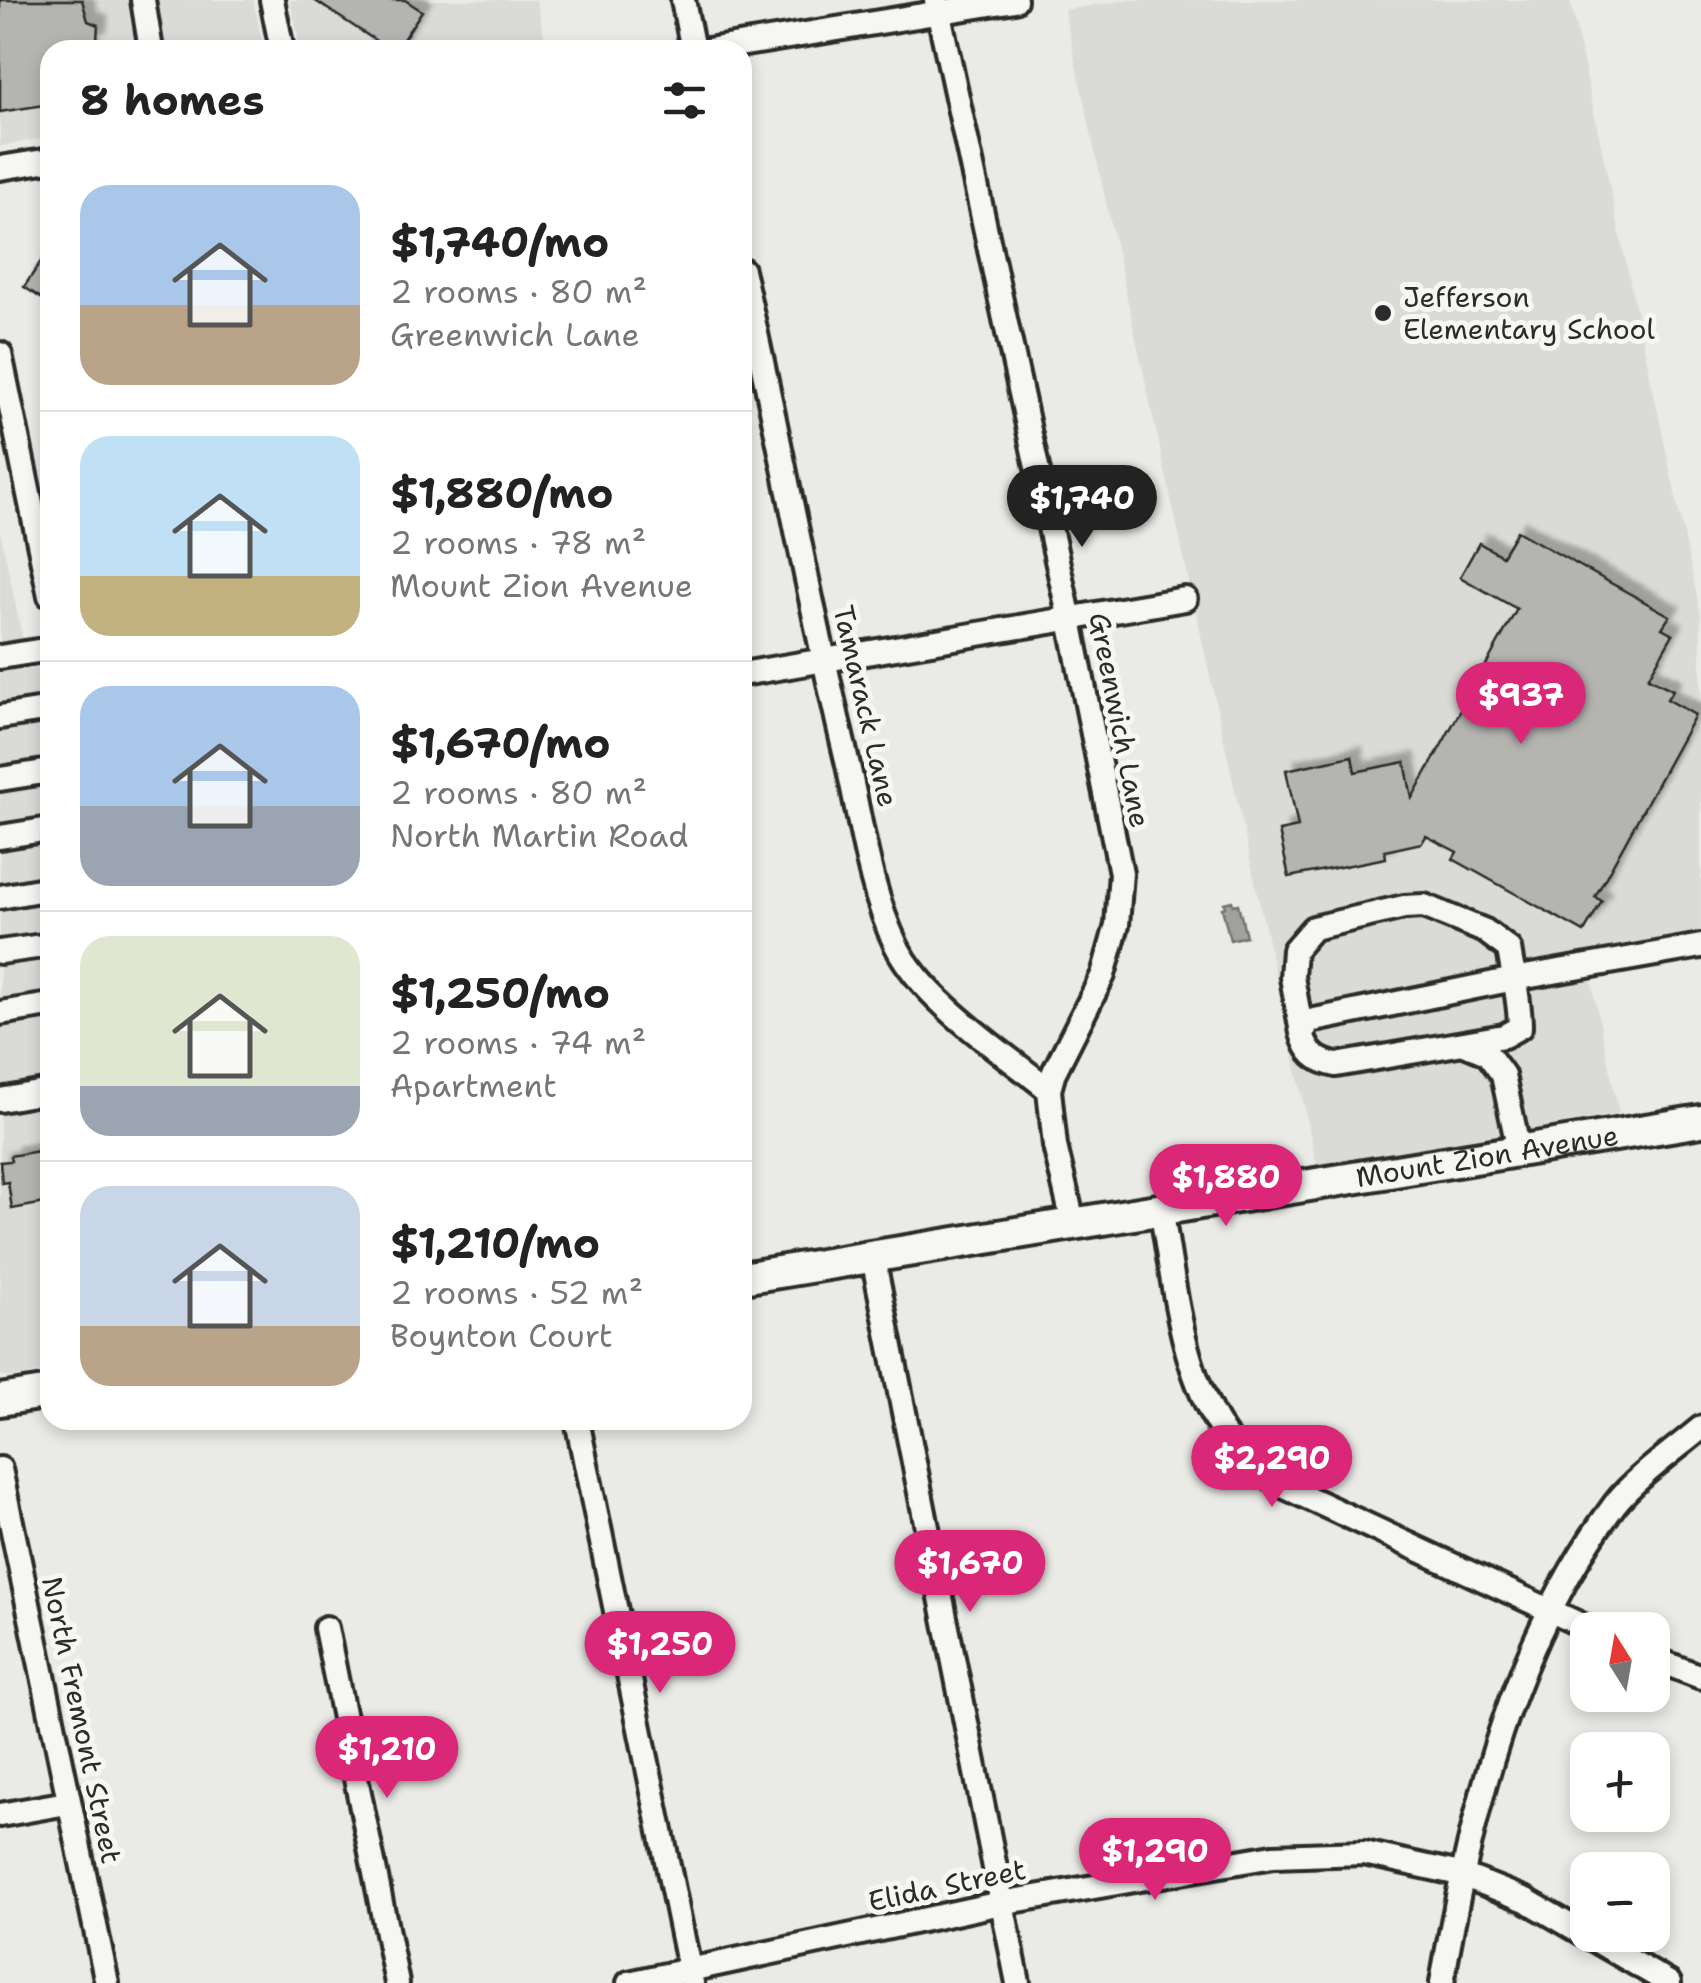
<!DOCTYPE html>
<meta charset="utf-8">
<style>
:root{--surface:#fff;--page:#f2f2f2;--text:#222;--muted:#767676;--line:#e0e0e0;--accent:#db2777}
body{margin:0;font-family:"Shantell Sans",sans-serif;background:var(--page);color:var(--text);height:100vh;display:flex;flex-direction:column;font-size:38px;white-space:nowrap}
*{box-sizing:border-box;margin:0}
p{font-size:32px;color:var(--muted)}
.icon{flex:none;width:55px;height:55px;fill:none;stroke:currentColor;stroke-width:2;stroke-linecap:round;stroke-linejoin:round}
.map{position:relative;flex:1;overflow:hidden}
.details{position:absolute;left:40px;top:40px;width:712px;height:1390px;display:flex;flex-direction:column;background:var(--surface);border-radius:30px;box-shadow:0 5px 15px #0003}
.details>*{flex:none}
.needle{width:65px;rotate:349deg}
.tools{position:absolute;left:1570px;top:1612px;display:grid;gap:20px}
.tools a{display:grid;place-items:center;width:100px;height:100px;border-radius:20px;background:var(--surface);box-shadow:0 5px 15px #0003;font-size:50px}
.price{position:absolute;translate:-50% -85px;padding:0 22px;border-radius:35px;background:var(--accent);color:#fff;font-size:32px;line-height:65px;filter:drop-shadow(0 2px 5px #0008)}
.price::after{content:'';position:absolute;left:50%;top:60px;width:30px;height:22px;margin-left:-15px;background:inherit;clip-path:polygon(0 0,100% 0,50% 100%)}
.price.on{background:#222;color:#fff}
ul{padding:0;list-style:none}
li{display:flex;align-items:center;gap:30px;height:250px;padding:0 40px}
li+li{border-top:2px solid var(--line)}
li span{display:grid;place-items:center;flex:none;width:280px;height:200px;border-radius:30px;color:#555}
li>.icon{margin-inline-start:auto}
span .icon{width:120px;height:120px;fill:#fffc;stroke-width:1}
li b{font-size:42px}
h2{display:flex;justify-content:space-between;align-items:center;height:120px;padding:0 40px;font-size:42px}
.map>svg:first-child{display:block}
</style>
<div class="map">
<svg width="1701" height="1983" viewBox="0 0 1701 1983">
<defs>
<filter id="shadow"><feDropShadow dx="9" dy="-9" stdDeviation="2.5" flood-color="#0004"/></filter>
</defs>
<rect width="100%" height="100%" fill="#eaeae6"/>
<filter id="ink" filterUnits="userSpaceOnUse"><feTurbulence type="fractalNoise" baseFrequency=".01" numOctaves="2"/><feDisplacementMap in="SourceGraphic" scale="20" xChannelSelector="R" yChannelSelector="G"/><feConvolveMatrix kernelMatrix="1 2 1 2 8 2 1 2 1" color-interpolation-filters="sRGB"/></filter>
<g filter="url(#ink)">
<g fill="#dadad6">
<path d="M0 0H253L264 50H50V137L0 146Z"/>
<path d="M290 0H536L547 50H301Z"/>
<path d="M1128 0H1570L1701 615V943L1588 966 1619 1114 1317 1165 1064 10Z"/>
<path d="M0 530 29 670 50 667V1371L11 1378 0 1375Z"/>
</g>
<path fill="#a1a19e" stroke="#727270" stroke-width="2.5" d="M1232 901 1233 905 1238 904 1246 936 1230 940 1222 908 1225 907 1224 903Z"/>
<g fill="#b4b4b1" stroke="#2b2b2b" stroke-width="2.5" filter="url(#shadow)">
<path d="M0 0H82L88 21 98 25 97 39 88 42 90 50H50V104L0 112Z"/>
<path d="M314 0H405L422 11 396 50H390Z"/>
<path d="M50 248V304L24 287Z"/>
<path d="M1517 531 1670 616 1662 628 1673 634 1648 678 1673 690 1667 699 1695 715 1595 897 1602 901 1584 932 1453 859 1457 852 1426 836 1422 843 1385 851 1386 858 1289 877 1279 831 1298 827 1286 770 1352 756 1355 772 1405 762 1412 798 1517 609 1460 577 1479 543 1502 556Z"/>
<path d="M50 1149V1202L12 1209 8 1182 2 1183 0 1162 11 1161 10 1156Z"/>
</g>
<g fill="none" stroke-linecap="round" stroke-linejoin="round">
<g stroke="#2b2b2b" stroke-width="30">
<g id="minor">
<path d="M143 0 151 50"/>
<path d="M272 0 282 50"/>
<path d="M683 0 693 50"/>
<path d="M936 0 1070 620 1121 873 1117 925 1103 975 1054 1072 1049 1090 1055 1146 1073 1222"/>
<path d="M708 50 1015 0"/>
<path d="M0 168 50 160"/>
<path d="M742 270C779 433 808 598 847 761 861 821 869 889 896 945 923 1000 1001 1051 1049 1090"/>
<path d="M0 354 50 596"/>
<path d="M0 657 50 649"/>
<path d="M742 674 1185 599"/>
<path d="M0 717 50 709"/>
<path d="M0 779 50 771"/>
<path d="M0 837 50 829"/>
<path d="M0 897 50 888"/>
<path d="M0 952 50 945"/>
<path d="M0 1013 50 1005"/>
<path d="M1302 1033 1292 977 1294 950 1313 928 1404 907 1424 906 1485 931 1509 949C1513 975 1520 1001 1520 1027L1504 1036 1336 1065C1316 1061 1307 1052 1302 1033L1310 1021 1514 979 1701 946"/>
<path d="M1465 1044 1487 1053 1503 1075 1519 1151"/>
<path d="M0 1100 50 1091"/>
<path d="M1161 1209C1176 1290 1181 1388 1239 1453 1250 1466 1269 1476 1283 1486L1592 1630"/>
<path d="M873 1257 1018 1983"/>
<path d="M577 1420 692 1983"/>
<path d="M0 1469 107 1983"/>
<path d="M326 1628 397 1983"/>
<path d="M1652 1658 1701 1677"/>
<path d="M0 1815 67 1803"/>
<path d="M629 1983 1001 1903 1273 1856 1364 1853 1460 1874 1526 1900 1669 1983"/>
<path d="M1442 1983C1470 1817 1512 1641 1615 1504 1634 1479 1676 1449 1701 1428"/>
</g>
</g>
<g stroke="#2b2b2b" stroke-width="38">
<g id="major">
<path id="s1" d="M742 1278 1701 1121"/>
<path d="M0 1400 50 1392"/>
</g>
</g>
<use href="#minor" stroke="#f6f6f2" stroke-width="22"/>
<use href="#major" stroke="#f6f6f2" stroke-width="30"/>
</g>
</g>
<circle fill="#2b2b2b" stroke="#f6f6f2" stroke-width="4" cx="1383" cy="313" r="10"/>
<g text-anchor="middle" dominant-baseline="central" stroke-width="10" stroke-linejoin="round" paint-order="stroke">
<g font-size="28" fill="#2b2b2b" stroke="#f6f6f2" text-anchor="start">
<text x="1403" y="297">Jefferson<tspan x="1403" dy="32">Elementary School</tspan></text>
</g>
<g font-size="28" fill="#2b2b2b" stroke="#f6f6f2">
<text transform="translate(866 706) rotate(77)">Tamarack Lane</text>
<text transform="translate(1120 720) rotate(79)">Greenwich Lane</text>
<text stroke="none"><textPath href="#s1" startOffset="755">Mount Zion Avenue</textPath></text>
<text transform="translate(82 1720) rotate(78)">North Fremont Street</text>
<text transform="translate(947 1885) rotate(-12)">Elida Street</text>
</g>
</g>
</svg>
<div class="tools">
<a><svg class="needle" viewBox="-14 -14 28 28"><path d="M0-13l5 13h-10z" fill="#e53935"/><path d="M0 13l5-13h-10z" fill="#767676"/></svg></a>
<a>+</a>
<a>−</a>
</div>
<b class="price on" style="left:1082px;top:550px">$1,740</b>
<b class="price" style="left:1521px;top:747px">$937</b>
<b class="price" style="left:1226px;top:1229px">$1,880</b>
<b class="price" style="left:1272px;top:1510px">$2,290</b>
<b class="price" style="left:970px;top:1615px">$1,670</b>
<b class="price" style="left:660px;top:1696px">$1,250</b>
<b class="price" style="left:387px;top:1801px">$1,210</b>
<b class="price" style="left:1155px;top:1903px">$1,290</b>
<section class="details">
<h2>8 homes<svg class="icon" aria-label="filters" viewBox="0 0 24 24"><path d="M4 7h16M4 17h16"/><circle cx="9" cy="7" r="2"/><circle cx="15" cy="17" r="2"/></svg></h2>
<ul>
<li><span style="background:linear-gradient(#a9c7e8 60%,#b9a48a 0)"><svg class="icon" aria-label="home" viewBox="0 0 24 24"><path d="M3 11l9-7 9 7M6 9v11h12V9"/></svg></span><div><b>$1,740/mo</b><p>2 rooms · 80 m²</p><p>Greenwich Lane</p></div></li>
<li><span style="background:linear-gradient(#bfe0f5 70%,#c2b280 0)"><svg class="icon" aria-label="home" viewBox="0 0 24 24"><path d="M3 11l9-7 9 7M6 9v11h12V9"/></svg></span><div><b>$1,880/mo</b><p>2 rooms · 78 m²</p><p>Mount Zion Avenue</p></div></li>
<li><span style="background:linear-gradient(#a9c7e8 60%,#9aa5b1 0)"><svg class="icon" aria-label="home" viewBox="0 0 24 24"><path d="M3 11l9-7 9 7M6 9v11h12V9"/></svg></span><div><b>$1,670/mo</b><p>2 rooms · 80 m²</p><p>North Martin Road</p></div></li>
<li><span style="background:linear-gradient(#dfe7d0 75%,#9aa5b1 0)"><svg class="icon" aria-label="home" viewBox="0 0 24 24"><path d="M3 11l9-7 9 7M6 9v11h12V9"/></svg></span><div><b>$1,250/mo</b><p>2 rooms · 74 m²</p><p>Apartment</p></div></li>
<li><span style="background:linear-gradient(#c9d6e8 70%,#b9a48a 0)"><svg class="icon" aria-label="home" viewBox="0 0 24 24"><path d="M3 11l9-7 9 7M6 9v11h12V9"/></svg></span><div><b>$1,210/mo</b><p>2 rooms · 52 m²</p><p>Boynton Court</p></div></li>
</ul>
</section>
</div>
